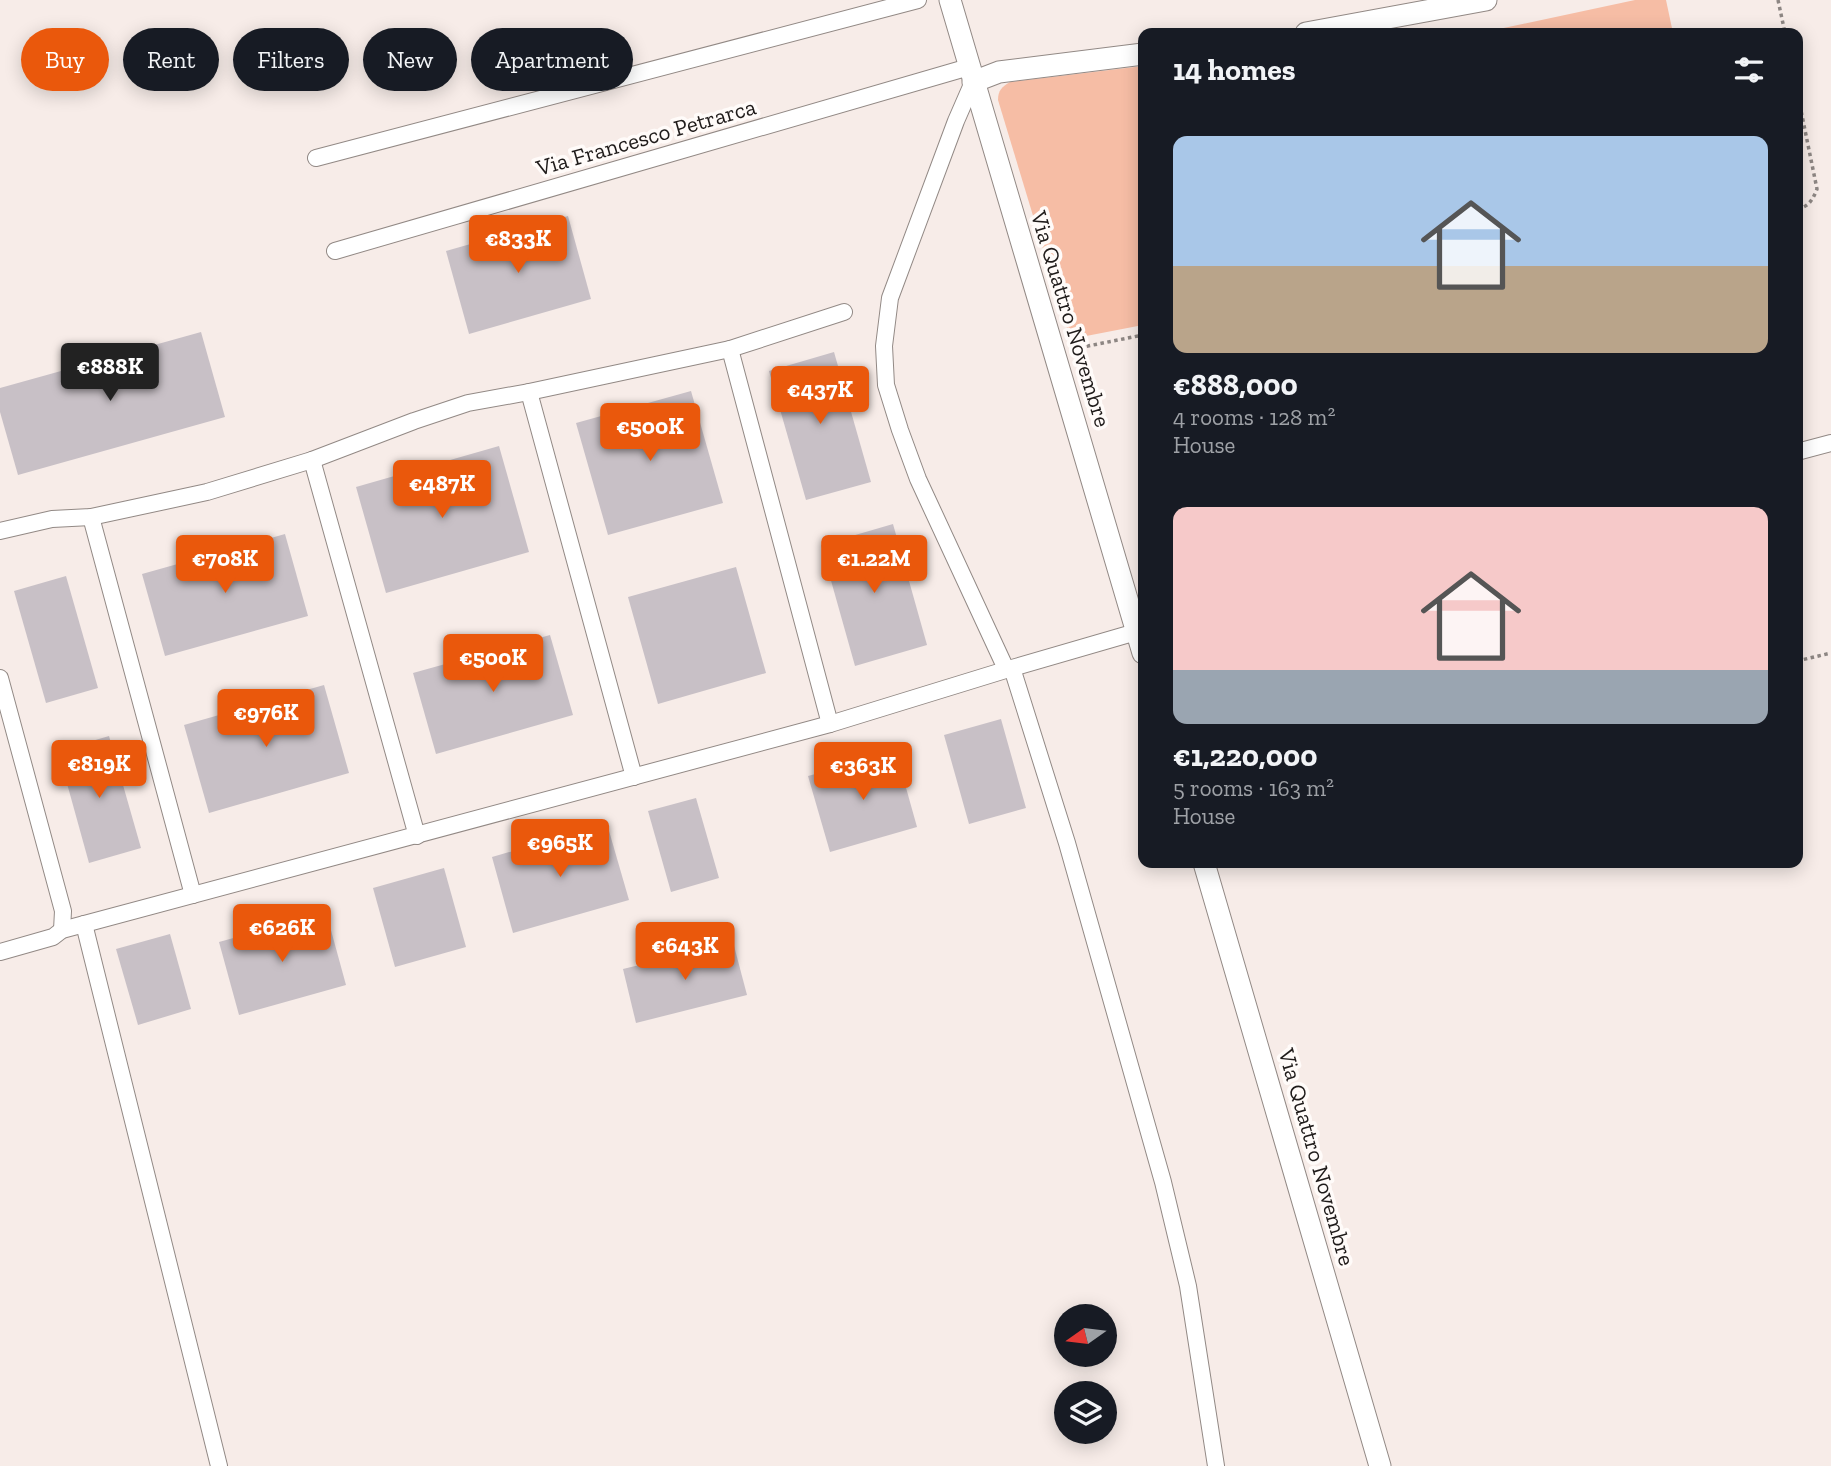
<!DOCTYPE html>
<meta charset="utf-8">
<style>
:root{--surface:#171b24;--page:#20242c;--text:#f1f3f6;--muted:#9ea1a6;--accent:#ea580c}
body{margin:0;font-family:"Zilla Slab",serif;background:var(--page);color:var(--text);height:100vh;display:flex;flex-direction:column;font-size:26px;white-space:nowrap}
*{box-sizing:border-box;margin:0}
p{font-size:23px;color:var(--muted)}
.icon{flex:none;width:38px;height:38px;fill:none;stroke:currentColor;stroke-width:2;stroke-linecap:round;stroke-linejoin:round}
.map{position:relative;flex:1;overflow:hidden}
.sheet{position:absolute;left:1138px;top:28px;width:665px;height:840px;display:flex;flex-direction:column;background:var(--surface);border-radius:14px;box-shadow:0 4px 18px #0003}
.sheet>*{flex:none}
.hud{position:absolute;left:21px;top:28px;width:665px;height:63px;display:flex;gap:14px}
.needle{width:46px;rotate:256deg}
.controls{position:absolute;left:1054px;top:1304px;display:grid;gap:14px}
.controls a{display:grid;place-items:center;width:63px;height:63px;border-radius:50%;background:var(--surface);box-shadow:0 4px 18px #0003;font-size:35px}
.price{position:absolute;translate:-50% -60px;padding:0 16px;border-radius:7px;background:var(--accent);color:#fff;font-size:23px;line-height:46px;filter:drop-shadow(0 2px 4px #0008)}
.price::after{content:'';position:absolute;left:50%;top:42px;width:21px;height:16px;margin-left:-10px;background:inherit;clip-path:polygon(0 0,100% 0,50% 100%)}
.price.current{background:#222;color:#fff}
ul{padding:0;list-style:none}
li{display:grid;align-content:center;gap:14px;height:371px;padding:0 35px}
li span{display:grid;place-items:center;height:217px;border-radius:14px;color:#555}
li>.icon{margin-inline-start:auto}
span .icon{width:126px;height:126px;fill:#fffc;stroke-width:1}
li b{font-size:30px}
h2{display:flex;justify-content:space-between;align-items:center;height:84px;padding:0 35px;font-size:30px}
.pill{padding:0 24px;border-radius:32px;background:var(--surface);box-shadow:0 4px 18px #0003;font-size:24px;line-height:63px}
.pill.current{background:var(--accent);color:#fff}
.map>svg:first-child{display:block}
</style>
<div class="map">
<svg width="1831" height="1466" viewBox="0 0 1831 1466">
<rect width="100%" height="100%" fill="#f7ece8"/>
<g fill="#f6bda5">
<path d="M1635 0H1666L1673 33H1480Z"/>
<path d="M1143 66V325L1081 337 1072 335 1067 328 998 100C998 90 1002 87 1010 82Z"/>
</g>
<g fill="#c8c0c6">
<path d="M568 216 591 299 469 334 446 251Z"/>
<path d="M201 332 225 417 18 475 0 412V388Z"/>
<path d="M834 352 871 482 806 500 769 371Z"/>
<path d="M691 391 723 503 608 535 576 423Z"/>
<path d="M499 446 529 552 386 593 356 487Z"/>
<path d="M893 524 927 645 855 666 821 545Z"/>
<path d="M285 534 308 616 165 656 142 574Z"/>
<path d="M736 567 766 673 658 704 628 597Z"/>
<path d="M66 576 98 688 46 703 14 591Z"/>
<path d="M550 635 573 715 436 754 413 673Z"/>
<path d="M324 685 349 773 209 813 184 725Z"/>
<path d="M1001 719 1026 808 969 824 944 735Z"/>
<path d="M109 736 141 848 89 863 58 751Z"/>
<path d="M896 752 917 827 830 852 808 776Z"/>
<path d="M696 798 719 878 671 892 648 811Z"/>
<path d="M607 824 629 900 513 933 492 857Z"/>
<path d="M444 868 466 947 395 967 373 888Z"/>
<path d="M326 912 346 985 239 1015 219 942Z"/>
<path d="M170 934 191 1009 138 1025 116 949Z"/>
<path d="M733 942 747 995 636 1023 623 969Z"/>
</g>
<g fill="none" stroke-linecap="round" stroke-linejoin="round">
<g stroke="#928985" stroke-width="18">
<g id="minor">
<path d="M973 82 956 121 890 298 884 346 886 385 900 430 918 479 1006 669"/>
<path d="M316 158 918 0"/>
<path d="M335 251 969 67"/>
<path d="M730 349 830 724"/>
<path d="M529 392 634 777"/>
<path d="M1797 452 1831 443"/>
<path d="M312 460 417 836"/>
<path d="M91 517 193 895"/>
<path d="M0 531 52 519 91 517 207 492 312 460 414 421 468 403 529 392 730 349 844 312"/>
<path d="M1012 668 1067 843 1163 1182 1188 1286 1216 1466"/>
<path d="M0 678 63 911 62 930"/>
<path d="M84 924 219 1466"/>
<path d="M0 952 53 937 62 930 830 724 1012 668 1143 630"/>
</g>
</g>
<g stroke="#928985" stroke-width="23">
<g id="tertiary">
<path d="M950 0 1143 653"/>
<path d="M1306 33 1486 0"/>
<path d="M973 82 999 72 1143 54"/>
<path d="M1204 863 1380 1466"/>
</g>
</g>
<g stroke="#8d8683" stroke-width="3.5" stroke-dasharray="3.5 3.5" stroke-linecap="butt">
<path d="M1778 0 1785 33"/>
<path d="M1797 91 1817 189C1813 199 1809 207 1797 209"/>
<path d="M1073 349 1143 335"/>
<path d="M1797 661 1831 653"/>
</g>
<use href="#minor" stroke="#fff" stroke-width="16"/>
<use href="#tertiary" stroke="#fff" stroke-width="21"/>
</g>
<g text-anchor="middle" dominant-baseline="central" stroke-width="7" stroke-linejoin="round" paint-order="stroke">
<g font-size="23" fill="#1f1b1a" stroke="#fffbf9">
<text transform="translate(646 137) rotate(-16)">Via Francesco Petrarca</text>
<text transform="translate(1071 319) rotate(73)">Via Quattro Novembre</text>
<text transform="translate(1317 1157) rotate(74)">Via Quattro Novembre</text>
</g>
</g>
</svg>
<div class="controls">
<a><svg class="needle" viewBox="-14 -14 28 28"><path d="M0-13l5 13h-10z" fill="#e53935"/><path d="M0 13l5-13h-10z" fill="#9ea1a6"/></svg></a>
<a><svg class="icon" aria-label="layers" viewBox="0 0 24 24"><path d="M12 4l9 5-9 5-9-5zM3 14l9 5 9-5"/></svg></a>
</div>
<b class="price" style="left:518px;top:275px">€833K</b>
<b class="price current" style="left:110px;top:403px">€888K</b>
<b class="price" style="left:820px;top:426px">€437K</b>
<b class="price" style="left:650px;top:463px">€500K</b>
<b class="price" style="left:442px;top:520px">€487K</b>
<b class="price" style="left:225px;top:595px">€708K</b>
<b class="price" style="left:874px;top:595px">€1.22M</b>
<b class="price" style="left:493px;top:694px">€500K</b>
<b class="price" style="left:266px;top:749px">€976K</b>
<b class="price" style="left:99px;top:800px">€819K</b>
<b class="price" style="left:863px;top:802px">€363K</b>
<b class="price" style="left:560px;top:879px">€965K</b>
<b class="price" style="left:282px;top:964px">€626K</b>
<b class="price" style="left:685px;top:982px">€643K</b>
<div class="hud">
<a class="pill current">Buy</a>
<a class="pill">Rent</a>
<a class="pill">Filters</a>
<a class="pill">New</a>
<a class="pill">Apartment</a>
</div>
<section class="sheet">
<h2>14 homes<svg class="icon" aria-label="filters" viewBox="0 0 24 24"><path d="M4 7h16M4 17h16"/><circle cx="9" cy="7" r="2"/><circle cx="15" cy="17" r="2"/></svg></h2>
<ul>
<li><span style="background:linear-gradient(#a9c7e8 60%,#b9a48a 0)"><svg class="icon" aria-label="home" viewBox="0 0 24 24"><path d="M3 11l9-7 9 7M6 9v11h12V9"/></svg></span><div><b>€888,000</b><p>4 rooms · 128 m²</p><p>House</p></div></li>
<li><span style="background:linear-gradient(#f6c9c9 75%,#9aa5b1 0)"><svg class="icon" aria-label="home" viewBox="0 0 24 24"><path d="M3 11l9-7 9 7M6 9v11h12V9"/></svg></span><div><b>€1,220,000</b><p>5 rooms · 163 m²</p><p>House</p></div></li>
</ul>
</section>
</div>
